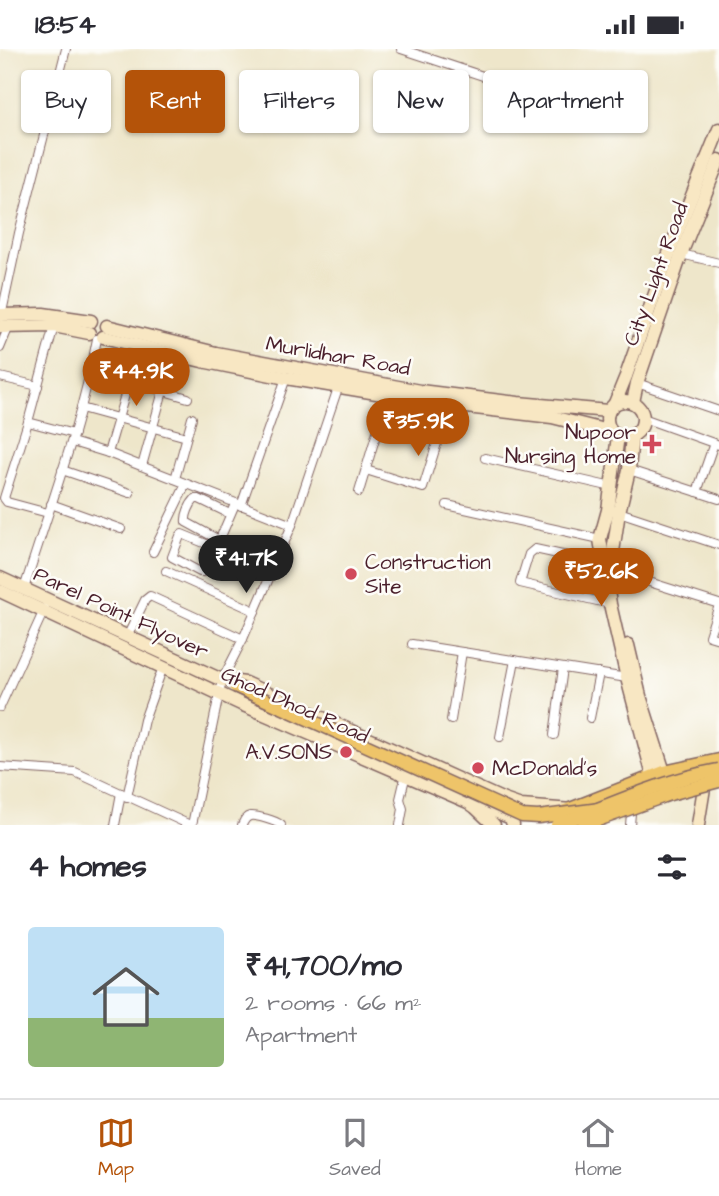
<!DOCTYPE html>
<meta charset="utf-8">
<style>
:root{--surface:#fff;--page:#f7f7f7;--text:#2b2b33;--muted:#7c7c81;--line:#e1e1e2;--accent:#b45309}
body{margin:0;font-family:"Architects Daughter",sans-serif;background:var(--page);color:var(--text);height:100vh;display:flex;flex-direction:column;font-size:26px;white-space:nowrap}
*{box-sizing:border-box;margin:0}
p{font-size:23px;color:var(--muted)}
.icon{flex:none;width:38px;height:38px;fill:none;stroke:currentColor;stroke-width:2;stroke-linecap:round;stroke-linejoin:round}
.map{position:relative;height:776px;overflow:hidden}
.drawer{display:flex;flex-direction:column;background:var(--surface);flex:1}
.drawer>*{flex:none}
.hud{position:absolute;left:21px;top:21px;width:677px;height:63px;display:flex;gap:14px}
.price{position:absolute;translate:-50% -60px;padding:0 16px;border-radius:24px;background:var(--accent);color:#fff;font-size:23px;line-height:46px;filter:drop-shadow(0 2px 4px #0008)}
.price::after{content:'';position:absolute;left:50%;top:42px;width:21px;height:16px;margin-left:-10px;background:inherit;clip-path:polygon(0 0,100% 0,50% 100%)}
.price.active{background:#222;color:#fff}
ul{padding:0;list-style:none}
li{display:flex;align-items:center;gap:21px;height:175px;padding:0 28px}
li span{display:grid;place-items:center;flex:none;width:196px;height:140px;border-radius:7px;color:#555}
li>.icon{margin-inline-start:auto}
span .icon{width:84px;height:84px;fill:#fffc;stroke-width:1}
li b{font-size:30px}
h2{display:flex;justify-content:space-between;align-items:center;height:84px;padding:0 28px;font-size:30px}
.pill{padding:0 24px;border-radius:7px;background:var(--surface);box-shadow:0 2px 5px #0004;font-size:24px;line-height:63px}
.pill.active{background:var(--accent);color:#fff}
.status{display:flex;justify-content:space-between;align-items:center;height:49px;padding:0 35px;background:var(--surface);direction:ltr}
.status svg{height:19px;fill:currentColor}
.menu{display:flex;justify-content:space-around;align-items:center;height:98px;border-top:2px solid var(--line);background:var(--surface);font-size:19px;color:var(--muted)}
.menu a{display:grid;justify-items:center;gap:4px}
.menu .active{color:var(--accent)}
.map>svg:first-child{display:block}
</style>
<div class="status"><b>18:54</b><svg viewBox="0 0 49 12"><path d="M0 12V9h3v3zM5 12V6h3v6zM10 12V3h3v9zM15 12V0h3v12zM26 1h20v11H26zM47 4h2v5h-2z"/></svg></div>
<div class="map">
<svg width="719" height="776" viewBox="0 0 719 776">
<rect width="100%" height="100%" fill="#fdfcf7"/>
<filter id="ink" filterUnits="userSpaceOnUse"><feTurbulence type="fractalNoise" baseFrequency=".0143" numOctaves="2"/><feDisplacementMap in="SourceGraphic" scale="14" xChannelSelector="R" yChannelSelector="G"/><feConvolveMatrix kernelMatrix="1 2 1 2 8 2 1 2 1" color-interpolation-filters="sRGB"/></filter>
<filter id="wash" filterUnits="userSpaceOnUse"><feTurbulence type="fractalNoise" baseFrequency=".00686" numOctaves="4" result="noise"/><feDisplacementMap in="SourceGraphic" scale="28" xChannelSelector="R" yChannelSelector="G"/><feGaussianBlur stdDeviation="1.57" result="paint"/><feColorMatrix in="noise" values="0 0 0 0 0 0 0 0 0 0 0 0 0 0 0 0 0 1.4 0 .05"/><feComposite in="paint" operator="in"/></filter>
<g filter="url(#wash)">
<rect width="100%" height="100%" fill="#eee6ca"/>
</g>
<g filter="url(#ink)">
<g fill="none" stroke-linecap="round" stroke-linejoin="round">
<g stroke="#836563" stroke-width="10">
<g id="street">
<path d="M401 0 592 63"/>
<path d="M681 205 719 214"/>
<path d="M1 268 19 184 66 0"/>
<path d="M0 299 9 277"/>
<path d="M91 321 188 349"/>
<path d="M0 328 38 337"/>
<path d="M637 334 719 362"/>
<path d="M81 359 183 387"/>
<path d="M643 369 719 396"/>
<path d="M28 373 74 385"/>
<path d="M72 393 108 404 292 476"/>
<path d="M108 404 129 332"/>
<path d="M485 409 612 438"/>
<path d="M142 417 163 342"/>
<path d="M62 421 130 444"/>
<path d="M366 421 423 439 449 356"/>
<path d="M629 421 719 450"/>
<path d="M175 430 192 369"/>
<path d="M359 443 388 346"/>
<path d="M697 443 714 394"/>
<path d="M51 455 121 480"/>
<path d="M447 456 600 490"/>
<path d="M241 457 286 329"/>
<path d="M619 463 719 496"/>
<path d="M48 464 7 453 4 449 28 373 54 277"/>
<path d="M219 491 186 473C185 466 190 455 195 450H199L230 465"/>
<path d="M216 499 182 485 180 487 172 508 200 523H204L207 520 235 455"/>
<path d="M153 503 186 435"/>
<path d="M608 516 535 500 529 505 520 534 610 555"/>
<path d="M611 521 719 555"/>
<path d="M166 522 255 562"/>
<path d="M24 540C50 457 81 375 97 290"/>
<path d="M719 556 709 587 719 590"/>
<path d="M127 588 145 551 150 547 243 590"/>
<path d="M412 595 627 629"/>
<path d="M0 658 45 559"/>
<path d="M590 669 599 624"/>
<path d="M451 671 462 603"/>
<path d="M554 686 563 619"/>
<path d="M500 688 515 611"/>
<path d="M0 718 75 723 190 776"/>
<path d="M127 748 144 671 163 618"/>
<path d="M115 776 121 744"/>
<path d="M192 776 222 631 243 590 292 476 339 336"/>
<path d="M242 776C244 772 245 768 250 767 257 766 276 772 281 776"/>
<path d="M400 776 403 760 400 750 406 725"/>
<path d="M630 776 631 764"/>
</g>
</g>
<g stroke="#836563" stroke-width="15">
<g id="secondary">
<path d="M0 266 43 265 91 272"/>
<path d="M107 277 216 304 420 342 518 354 608 362"/>
<path d="M0 278 54 277 89 284"/>
<path d="M103 288 202 312 286 329 449 356 552 368 612 383"/>
<circle cx="625" cy="370" r="18"/>
<path d="M633 353 637 334 683 200 719 111"/>
<path d="M615 354 626 327 672 196 719 80"/>
<path d="M618 387 608 461 600 490 610 555 627 629 653 727 658 735"/>
<path d="M612 524 611 516 619 463 629 421 632 386"/>
<path d="M0 529 222 631 245 634 504 751 521 757 572 761"/>
<path d="M0 542 241 655 468 753 475 758 494 776"/>
<path d="M628 596 640 647 664 723"/>
<path d="M475 757 490 760 511 769 513 776"/>
<path d="M698 776 704 739"/>
</g>
</g>
<g stroke="#836563" stroke-width="15">
<path id="primary" d="M565 762 664 723 719 711"/>
</g>
<use href="#street" stroke="#fff" stroke-width="8"/>
<use href="#secondary" stroke="#f8e7c3" stroke-width="12"/>
<use href="#primary" stroke="#eec469" stroke-width="12"/>
<g stroke="#836563" stroke-width="15" stroke-linecap="butt">
<g id="primary-bridge">
<path d="M235 637 522 767 538 768 600 760"/>
<path d="M557 776C610 756 663 731 719 721"/>
<path d="M584 776 670 745 719 732"/>
</g>
</g>
<use href="#primary-bridge" stroke="#eec469" stroke-width="12"/>
</g>
</g>
<g fill="#d1495b" stroke="#fdfcf7" stroke-width="2.5">
<path d="M648.5 384.5h7v7h7v7h-7v7h-7v-7h-7v-7h7z"/>
<circle cx="351" cy="525" r="7"/>
<circle cx="346" cy="703" r="7"/>
<circle cx="478" cy="719" r="7"/>
</g>
<g text-anchor="middle" dominant-baseline="central" stroke-width="5" stroke-linejoin="round" paint-order="stroke">
<g font-size="21" fill="#4a1f2b" stroke="#fdfcf7">
<text transform="translate(656 225) rotate(-70)">City Light Road</text>
<text transform="translate(338 307) rotate(10)">Murlidhar Road</text>
<text transform="translate(121 564) rotate(25)">Parel Point Flyover</text>
<text transform="translate(295 656) rotate(24)">Ghod Dhod Road</text>
</g>
<g font-size="21" fill="#4a1f2b" stroke="#fdfcf7" text-anchor="end">
<text x="636" y="383">Nupoor<tspan x="636" dy="24">Nursing Home</tspan></text>
<text x="365" y="513" text-anchor="start">Construction<tspan x="365" dy="24">Site</tspan></text>
<text x="332" y="703">A.V.SONS</text>
<text x="492" y="719" text-anchor="start">McDonald's</text>
</g>
</g>
</svg>
<b class="price" style="left:136px;top:359px">₹44.9K</b>
<b class="price" style="left:418px;top:409px">₹35.9K</b>
<b class="price active" style="left:246px;top:546px">₹41.7K</b>
<b class="price" style="left:601px;top:559px">₹52.6K</b>
<div class="hud">
<a class="pill">Buy</a>
<a class="pill active">Rent</a>
<a class="pill">Filters</a>
<a class="pill">New</a>
<a class="pill">Apartment</a>
</div>
</div>
<section class="drawer">
<h2>4 homes<svg class="icon" aria-label="filters" viewBox="0 0 24 24"><path d="M4 7h16M4 17h16"/><circle cx="9" cy="7" r="2"/><circle cx="15" cy="17" r="2"/></svg></h2>
<ul>
<li><span style="background:linear-gradient(#bfe0f5 65%,#8fb573 0)"><svg class="icon" aria-label="home" viewBox="0 0 24 24"><path d="M3 11l9-7 9 7M6 9v11h12V9"/></svg></span><div><b>₹41,700/mo</b><p>2 rooms · 66 m²</p><p>Apartment</p></div></li>
</ul>
</section>
<nav class="menu">
<a class="active"><svg class="icon" aria-label="map" viewBox="0 0 24 24"><path d="M3 6l6-2 6 2 6-2v14l-6 2-6-2-6 2zM9 4v14M15 6v14"/></svg>Map</a>
<a><svg class="icon" aria-label="saved" viewBox="0 0 24 24"><path d="M7 4h10v16l-5-4-5 4z"/></svg>Saved</a>
<a><svg class="icon" aria-label="home" viewBox="0 0 24 24"><path d="M3 11l9-7 9 7M6 9v11h12V9"/></svg>Home</a>
</nav>
